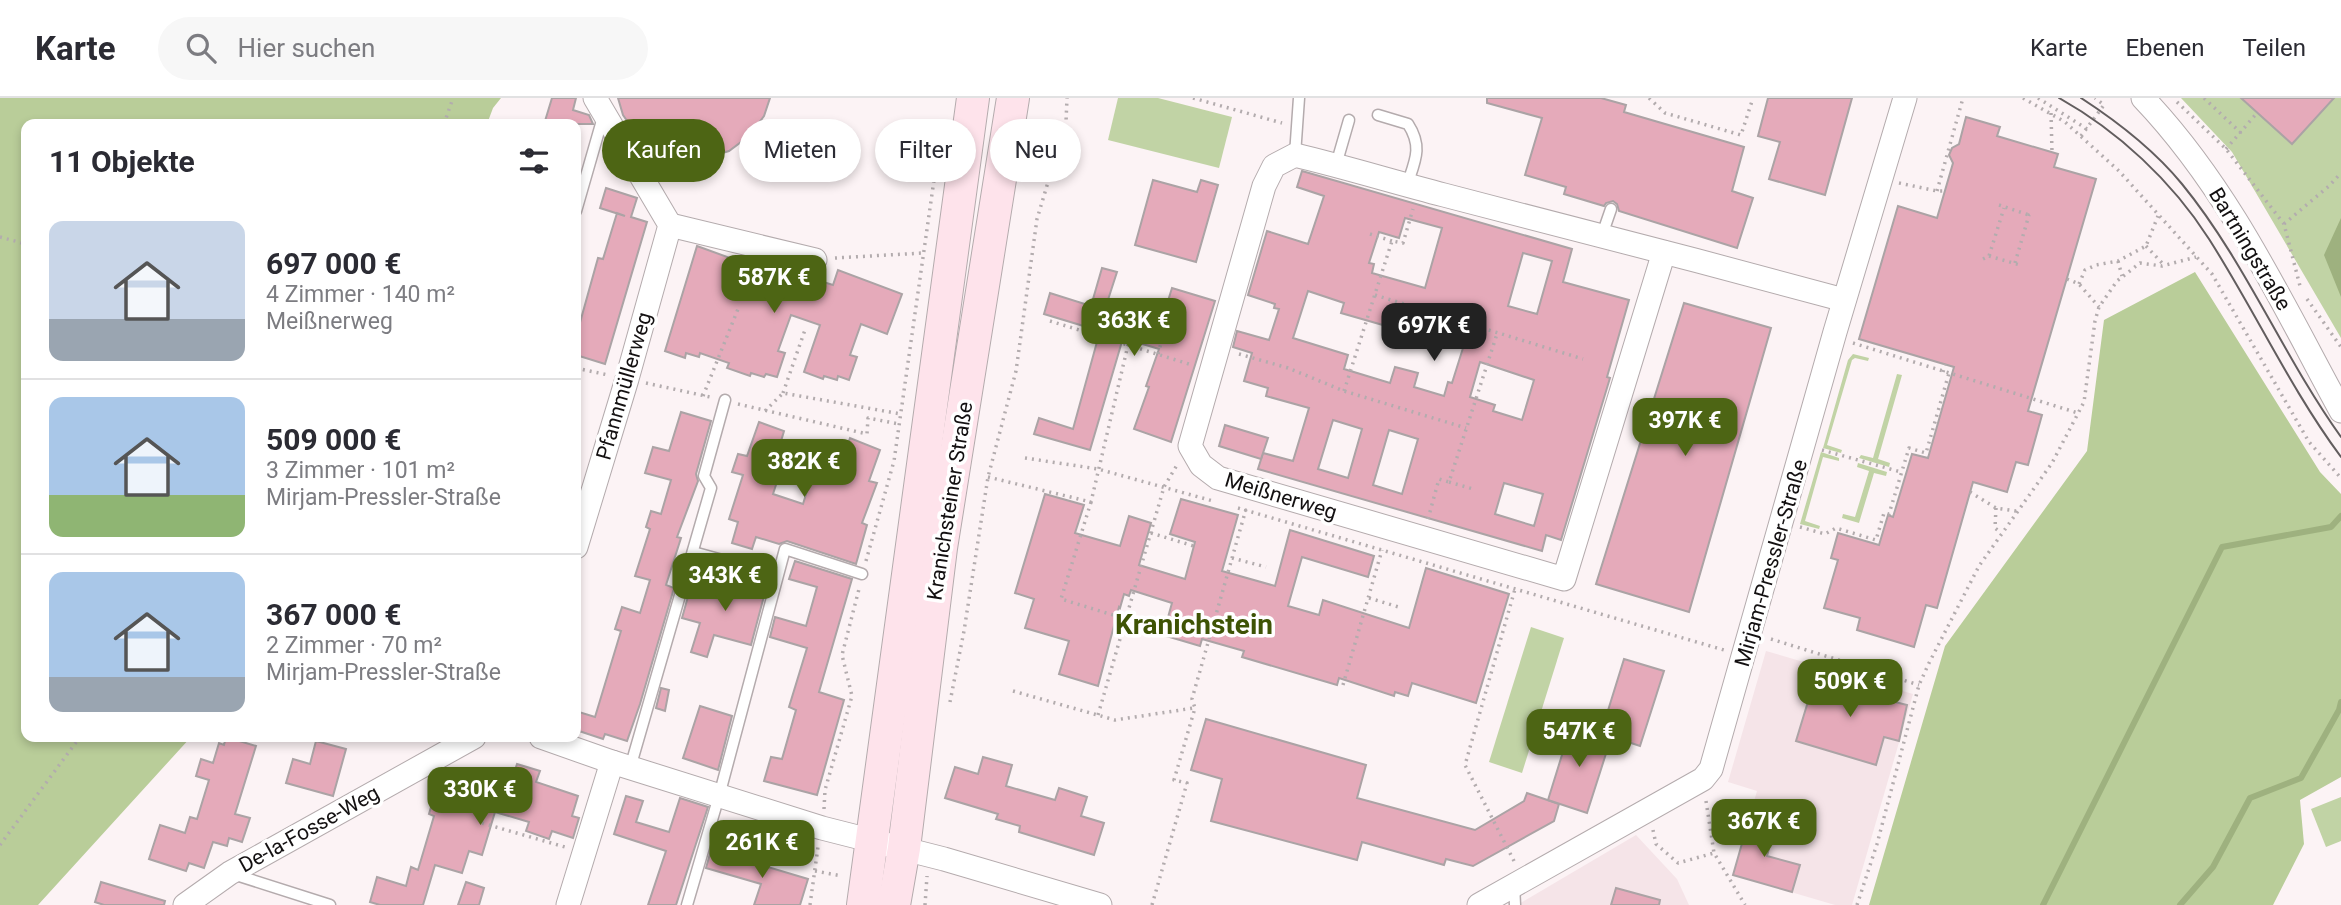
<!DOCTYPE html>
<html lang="de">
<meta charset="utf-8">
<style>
:root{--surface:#fff;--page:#f7f7f7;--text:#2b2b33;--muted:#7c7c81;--line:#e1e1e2;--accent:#4d6514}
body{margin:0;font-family:Roboto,sans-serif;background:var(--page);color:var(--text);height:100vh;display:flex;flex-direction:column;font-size:26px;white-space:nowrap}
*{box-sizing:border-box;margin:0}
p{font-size:23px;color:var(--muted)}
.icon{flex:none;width:38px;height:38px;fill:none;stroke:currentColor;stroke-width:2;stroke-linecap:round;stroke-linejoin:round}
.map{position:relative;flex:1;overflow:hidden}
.details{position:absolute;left:21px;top:21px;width:560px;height:623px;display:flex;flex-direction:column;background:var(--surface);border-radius:14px;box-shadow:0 4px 10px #0003}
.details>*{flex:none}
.banner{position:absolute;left:602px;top:21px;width:665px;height:63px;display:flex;gap:14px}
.price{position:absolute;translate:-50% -60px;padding:0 16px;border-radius:14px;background:var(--accent);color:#fff;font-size:23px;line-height:46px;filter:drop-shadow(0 2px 4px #0008)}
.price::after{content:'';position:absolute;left:50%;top:42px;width:21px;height:16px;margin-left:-10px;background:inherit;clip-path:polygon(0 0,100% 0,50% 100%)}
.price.current{background:#222;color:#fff}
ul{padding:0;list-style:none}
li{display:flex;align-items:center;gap:21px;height:175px;padding:0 28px}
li+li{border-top:2px solid var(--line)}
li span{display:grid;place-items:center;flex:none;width:196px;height:140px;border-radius:14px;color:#555}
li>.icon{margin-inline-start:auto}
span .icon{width:84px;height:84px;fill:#fffc;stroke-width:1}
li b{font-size:30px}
h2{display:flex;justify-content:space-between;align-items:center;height:84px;padding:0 28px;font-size:30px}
.pill{padding:0 24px;border-radius:32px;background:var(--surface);box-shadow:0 4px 10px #0003;font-size:24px;line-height:63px}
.pill.current{background:var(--accent);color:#fff}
header{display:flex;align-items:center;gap:42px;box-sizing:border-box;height:98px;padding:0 35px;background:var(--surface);border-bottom:2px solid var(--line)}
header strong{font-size:33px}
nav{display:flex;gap:38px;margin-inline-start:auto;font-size:24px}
.search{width:490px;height:63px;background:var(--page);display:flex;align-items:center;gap:18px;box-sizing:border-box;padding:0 24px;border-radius:38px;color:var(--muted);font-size:26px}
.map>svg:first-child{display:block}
</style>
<header>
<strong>Karte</strong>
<div class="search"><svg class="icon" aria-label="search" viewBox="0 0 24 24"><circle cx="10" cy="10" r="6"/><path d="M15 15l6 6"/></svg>Hier suchen</div>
<nav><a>Karte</a><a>Ebenen</a><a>Teilen</a></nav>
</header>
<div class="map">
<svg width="2341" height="807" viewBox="0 0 2341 807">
<rect width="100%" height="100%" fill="#fcf3f5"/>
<g fill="#f5e4e8">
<path d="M1766 553 1913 596 1852 807H1835L1733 777 1757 693 1728 684Z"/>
<path d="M1636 737 1677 781 1689 807H1517Z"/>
</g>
<g fill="#c1d3a5">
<path d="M1118 0H1158L1232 19 1219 70 1108 42Z"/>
<path d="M2181 0H2341V240L2232 54Z"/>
<path d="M1853 256 1869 260 1868 263 1855 260 1852 262 1827 347 1842 352 1841 355 1823 350 1848 262Z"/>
<path d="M1897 276 1902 277 1878 361 1890 365 1889 369 1859 360 1861 357 1873 360Z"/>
<path d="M1821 354 1839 360V363L1823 359 1805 423 1820 428 1819 431 1800 426Z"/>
<path d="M1858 365 1887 374 1886 378 1874 375 1859 425 1842 420 1843 416 1855 419 1869 373 1857 369Z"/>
<path d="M1531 529 1564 540 1522 675 1489 664Z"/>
<path d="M2341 699V743L2326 749 2311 711Z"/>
</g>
<g fill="#b9cd99">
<path d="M0 0H501L493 10 487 26H26V639H191L38 807H0Z"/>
<path d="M2195 174 2320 374 2341 396V679L2300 702 2304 746 2273 807H1869L1945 548 2087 353 2104 222Z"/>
</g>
<path fill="#9eb17f" d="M2341 120V199L2324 157Z"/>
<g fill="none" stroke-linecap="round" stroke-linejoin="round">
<g stroke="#9eb17f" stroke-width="6">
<path d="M2043 807 2222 449 2331 429 2341 418"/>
<path d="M2180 807 2213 769 2250 700 2301 680 2339 612 2341 604"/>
</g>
</g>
<g fill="#e5aaba" stroke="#aba3a5" stroke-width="2" fill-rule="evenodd">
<path d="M552 0H576L573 12 589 17 593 26H556L545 23Z"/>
<path d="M618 0H770L764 18 749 38 729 53 705 60H681L657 52 637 37 623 17Z"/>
<path d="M1487 0H1601L1626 7 1624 14 1744 49 1732 93 1753 100 1737 150 1619 113 1617 106 1613 103 1606 105 1604 108 1564 96 1566 89 1525 77 1542 20 1487 5Z"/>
<path d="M1768 0H1852L1825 97 1769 81 1780 44 1758 38Z"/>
<path d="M2241 0H2334L2292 46Z"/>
<path d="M1966 19 2000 29 1997 38 2058 56 2054 69 2096 81 2028 313 2042 317 2028 367 2016 364 2007 394 1973 384 1937 510 1926 507 1914 549 1857 532 1860 520 1824 510 1838 462 1831 460 1838 435 1879 447 1888 417 1893 419 1912 356 1928 360 1954 269 1859 241 1898 108 1937 120 1953 65 1949 57 1952 50 1959 46Z"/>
<path d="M1302 73 1572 151 1563 184 1629 202 1607 279 1610 280 1561 442 1546 437 1542 453 1258 371 1263 355 1293 363 1309 310 1266 298 1268 290 1244 283 1252 255 1233 249 1237 233 1269 242 1279 211 1274 210 1275 206 1248 197 1267 133 1308 146 1324 98 1297 89ZM1405 120 1442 130 1425 190 1372 175 1374 166 1369 165 1379 134 1399 140ZM1523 155 1552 163 1537 216 1508 208ZM1308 193 1344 205 1341 215 1463 250 1452 285 1448 284 1444 298 1414 289 1418 275 1395 269 1390 285 1344 271 1348 257 1293 240ZM1480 264 1534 282 1522 322 1493 313 1495 307 1470 299ZM1333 322 1362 331 1348 380 1318 371ZM1389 332 1418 341 1402 396 1373 387ZM1504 385 1543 396 1534 428 1495 416Z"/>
<path d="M1153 82 1197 94 1201 82 1218 87 1196 164 1135 147Z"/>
<path d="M606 90 637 100 631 119 647 124 605 266 576 257V239L598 160 603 161 617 115 625 118 600 110Z"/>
<path d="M697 148 741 164 742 159 833 187 838 172 902 196 887 236 861 226 850 257 857 259 849 282 838 278 837 282 824 278 823 281 804 274 820 227 791 217 778 253 785 255 777 279 766 276 764 279 751 275 750 278 727 270 729 265 700 255 699 259 686 255 685 260 665 253Z"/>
<path d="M1102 170 1117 174 1105 211 1146 224 1153 202 1167 206 1172 190 1215 203 1171 344 1134 331 1149 289 1146 288 1159 251 1123 240 1090 352 1034 336 1039 320 1073 331 1100 233 1044 216 1050 195 1091 208Z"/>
<path d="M1684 205 1771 230 1689 514 1596 486Z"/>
<path d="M681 314 711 323 696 376 698 383 677 439 681 440 666 487 674 490 640 606 627 643 605 636 603 641 576 632V626L579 614 595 619 621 533 615 531 622 509 640 515 650 482 635 478 650 431 646 429 651 413 661 416 671 382 645 375 653 349 669 353Z"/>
<path d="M759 324 784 333 779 350 787 353 773 396 803 406 816 364 839 371 850 340 880 352 869 383 877 385 862 425 867 427 856 466 787 443 779 446 756 439 752 451 732 445 738 424 729 421 743 377 732 374 738 356 747 358Z"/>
<path d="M1225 327 1268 340 1261 361 1219 348Z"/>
<path d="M1045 396 1084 407 1075 435 1120 448 1129 418 1151 425 1139 467 1185 481 1195 444 1170 436 1181 401 1238 417 1222 473 1275 488 1290 432 1374 458 1368 479 1302 459 1288 508 1319 517 1323 502 1409 530 1426 470 1509 496 1476 605 1412 585 1408 598 1395 594 1394 598 1339 580 1337 587 1242 559 1244 553 1202 541 1200 548 1163 537 1172 505 1131 492 1129 498 1124 496 1120 510 1119 509 1098 588 1059 576 1069 543 1025 530 1034 501 1015 495Z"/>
<path d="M795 463 852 481 819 594 844 602 817 697 764 683 771 659 782 661 796 612 789 609 807 550 770 539 775 519 806 528 817 489 789 481Z"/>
<path d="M750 478 768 483 751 547 714 537 707 559 691 554 700 525 682 520 689 495 702 499 707 483 746 494Z"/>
<path d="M1624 561 1664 573 1640 648 1601 635Z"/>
<path d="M1817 574 1896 598 1895 604 1907 607 1899 643 1884 639 1876 667 1796 643Z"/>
<path d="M661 590 669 592 665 613 656 610Z"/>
<path d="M700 608 732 618 718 672 683 660Z"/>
<path d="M1206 621 1366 667 1357 700 1475 732 1524 703 1527 695 1559 706 1554 723 1473 768 1446 761 1444 767 1362 744 1357 762 1211 723 1222 681 1191 672Z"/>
<path d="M1571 628 1611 640 1587 715 1548 702Z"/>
<path d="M226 639 256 648 235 716 250 720 242 744 229 740 227 748 213 744 204 770 189 765 186 773 149 761 160 727 185 735 190 719 197 721 209 682 196 678 201 661 213 665 219 645 224 647Z"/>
<path d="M316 643 346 651 333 698 286 685 293 661 310 666Z"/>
<path d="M983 659 1012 667 1006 688 1055 702 1059 690 1087 699 1081 718 1104 725 1094 757 1019 734 1020 728 996 721 998 716 945 700 955 669 978 676Z"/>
<path d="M517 666 540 673 536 684 578 698 572 718 579 720 573 740 552 733 549 741 526 733 529 724 495 714 482 757 469 753 462 775 435 767 423 807H380L370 804 377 779 406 788 411 769 418 772 434 718 429 716 434 699 456 706 467 674 510 688Z"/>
<path d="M626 698 643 703 636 724 669 734 680 700 708 709 676 807H648L666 753 614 736Z"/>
<path d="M1749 721 1775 728 1767 758 1800 767 1792 794 1733 777Z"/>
<path d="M711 752 808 781 800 807H754L761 786 706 770Z"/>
<path d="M101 784 165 803 164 807H104L95 804Z"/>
<path d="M466 784 484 790 479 807H458Z"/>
<path d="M1616 790 1660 802 1659 807H1611Z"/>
</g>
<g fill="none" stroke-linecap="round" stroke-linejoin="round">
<g stroke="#b4abad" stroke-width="13">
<g id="lane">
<path d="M1378 17 1408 26C1423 49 1415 63 1407 87"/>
<path d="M1295 57 1299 0"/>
<path d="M1336 67 1349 22"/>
<path d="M576 113 603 19"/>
<path d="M1602 137 1611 111"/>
<path d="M693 454 777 477"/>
<path d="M630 670 711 390 704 378 725 302"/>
<path d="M233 776 330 807"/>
<path d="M1514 787 1515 807"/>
<path d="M687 807 719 698 785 451 862 476"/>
</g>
</g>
<g stroke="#b4abad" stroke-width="25">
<g id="street">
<path d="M2143 0C2229 90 2282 205 2341 313"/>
<path d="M670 127 815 162"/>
<path d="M1664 154 1564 481 1218 380 1201 367 1190 348 1264 88 1274 68 1295 57C1345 69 1394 84 1444 97 1577 131 1711 166 1844 202"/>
<path d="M576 449 627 281 670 127 595 0"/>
<path d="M541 639 612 664 822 730 944 761 1100 807"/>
<path d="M185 807 230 775 474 639"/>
<path d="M568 807 612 664"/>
<path d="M1479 807 1703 681 1711 671 1835 234 1905 0"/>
</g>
</g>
<g stroke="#b4abad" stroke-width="34">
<g id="secondary">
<path d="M863 807 973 0"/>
<path d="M894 807 904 750 941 450 1013 0"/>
</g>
</g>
<g stroke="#b3acae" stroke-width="3.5" stroke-dasharray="2 5" stroke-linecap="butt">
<path d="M1193 0 1282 25"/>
<path d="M1649 0 1665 15 1741 37 1753 0"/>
<path d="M2023 0 2065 24 2119 73 2212 176 2309 344 2341 380"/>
<path d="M2038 0 2087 31"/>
<path d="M2204 0 2241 35"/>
<path d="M2177 4 2226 51 2284 126 2300 188"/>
<path d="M2051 15 2052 54"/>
<path d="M444 26 453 0"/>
<path d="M2081 38 2104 7 2095 0"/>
<path d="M2226 51 2257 15"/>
<path d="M1899 85 1937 93H1945"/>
<path d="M1937 93 1963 0"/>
<path d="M1999 107 2029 117"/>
<path d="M2284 126 2329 88 2341 75"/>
<path d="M1370 136 1392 143"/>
<path d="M0 139 26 146"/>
<path d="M2146 148 2164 167"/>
<path d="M1989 158 2020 167"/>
<path d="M835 160 923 155"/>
<path d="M1983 161 1989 158 2004 110"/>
<path d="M2118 163 2122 178"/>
<path d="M2015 165 2029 117 2034 114"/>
<path d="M2067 181 2079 186 2099 209"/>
<path d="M2079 186 2085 172 2096 167 2118 163 2146 148 2158 118"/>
<path d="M1375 197 1583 261"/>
<path d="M2307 201 2341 249"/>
<path d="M1050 223 1128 247"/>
<path d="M1853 245 2078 315"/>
<path d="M1158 256 1168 220"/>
<path d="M1239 256 1288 270 1344 293 1466 330"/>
<path d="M576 270 608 277"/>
<path d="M1943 274 1945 266"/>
<path d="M646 285 710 299"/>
<path d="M1344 293 1392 143 1403 145 1413 111"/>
<path d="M783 295 806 229"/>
<path d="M703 298 738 211"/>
<path d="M738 306 867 336 868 320 899 326"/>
<path d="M765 313 783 295 901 316"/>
<path d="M1822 352 1901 374"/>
<path d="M1025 360 1098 371 1213 403"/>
<path d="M988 379 1091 404 1128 247 1192 267"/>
<path d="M1449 384 1473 391"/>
<path d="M1970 394 1996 410 2016 413"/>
<path d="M1091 404 1061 501 1126 521"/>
<path d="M1238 410 1724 552"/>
<path d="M1996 410 1995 430 2001 435"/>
<path d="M1428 421 1439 381 1449 384 1497 236"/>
<path d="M1800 429 1825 436 1836 430 1876 442 1884 415 1889 416 1909 350 1926 355 1949 275"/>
<path d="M1151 435 1197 449"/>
<path d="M1232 460 1266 469"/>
<path d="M866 463 894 363 938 54"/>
<path d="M1369 500 1402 510"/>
<path d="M1771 541 1919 587"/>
<path d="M1343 587 1382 452"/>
<path d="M1013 593 1115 622 1194 610"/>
<path d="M950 604 964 533 988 379 1016 273 1037 121 1066 24 1067 0"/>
<path d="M1098 617 1164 389 1177 367"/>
<path d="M1706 703 1714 755 1745 807"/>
<path d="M824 711 825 692 852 598 842 557 859 491"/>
<path d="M482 725 565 749"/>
<path d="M1653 732 1656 746 1678 765 1714 755"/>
<path d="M0 747 80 639"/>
<path d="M1514 763 1465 667 1515 491"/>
<path d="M815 773 842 778"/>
<path d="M810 807 818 749"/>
<path d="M925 807 927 778"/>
<path d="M1152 807 1187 685 1174 682 1195 610 1192 601 1246 411"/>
<path d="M1857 807 1877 746 1919 587 1929 565 1979 468 2052 365 2084 304 2095 223 2099 209 2117 183 2140 165 2162 168 2196 159"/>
</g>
<use href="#lane" stroke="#fff" stroke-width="10"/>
<use href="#street" stroke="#fff" stroke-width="23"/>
<use href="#secondary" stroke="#fee3eb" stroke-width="32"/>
<g stroke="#625d5e" stroke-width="2">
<path d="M2059 0C2118 33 2172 83 2209 141 2255 213 2290 290 2341 359"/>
<path d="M2081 0C2118 24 2154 52 2182 86 2245 163 2283 258 2341 339"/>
</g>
</g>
<g text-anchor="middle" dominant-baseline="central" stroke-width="7" stroke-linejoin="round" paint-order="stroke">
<g font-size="21" fill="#131011" stroke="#fff">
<text transform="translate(2250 151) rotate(59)">Bartningstraße</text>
<text transform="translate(624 288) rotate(-74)">Pfannmüllerweg</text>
<text transform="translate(1281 398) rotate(17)">Meißnerweg</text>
<text transform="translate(950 403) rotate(-81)">Kranichsteiner Straße</text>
<text transform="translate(1771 465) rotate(-74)">Mirjam-Pressler-Straße</text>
<text transform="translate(309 731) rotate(-29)">De-la-Fosse-Weg</text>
</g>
<g font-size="28" font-weight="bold" fill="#3e5305" stroke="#fff">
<text x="1194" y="526">Kranichstein</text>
</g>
</g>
</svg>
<b class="price" style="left:774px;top:217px">587K €</b>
<b class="price" style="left:1134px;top:260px">363K €</b>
<b class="price current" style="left:1434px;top:265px">697K €</b>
<b class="price" style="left:1685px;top:360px">397K €</b>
<b class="price" style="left:804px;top:401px">382K €</b>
<b class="price" style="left:725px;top:515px">343K €</b>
<b class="price" style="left:1850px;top:621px">509K €</b>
<b class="price" style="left:1579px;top:671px">547K €</b>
<b class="price" style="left:480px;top:729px">330K €</b>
<b class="price" style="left:1764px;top:761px">367K €</b>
<b class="price" style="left:762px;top:782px">261K €</b>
<div class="banner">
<a class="pill current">Kaufen</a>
<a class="pill">Mieten</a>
<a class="pill">Filter</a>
<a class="pill">Neu</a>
</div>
<section class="details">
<h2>11 Objekte<svg class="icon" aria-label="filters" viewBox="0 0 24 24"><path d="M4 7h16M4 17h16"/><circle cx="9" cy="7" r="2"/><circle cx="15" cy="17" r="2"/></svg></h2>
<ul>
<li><span style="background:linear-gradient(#c9d6e8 70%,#9aa5b1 0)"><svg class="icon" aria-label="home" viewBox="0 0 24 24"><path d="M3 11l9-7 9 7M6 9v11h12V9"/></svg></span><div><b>697 000 €</b><p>4 Zimmer · 140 m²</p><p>Meißnerweg</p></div></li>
<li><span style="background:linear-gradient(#a9c7e8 70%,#8fb573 0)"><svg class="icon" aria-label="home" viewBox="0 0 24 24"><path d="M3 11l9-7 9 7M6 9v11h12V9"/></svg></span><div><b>509 000 €</b><p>3 Zimmer · 101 m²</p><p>Mirjam-Pressler-Straße</p></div></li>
<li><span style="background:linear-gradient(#a9c7e8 75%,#9aa5b1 0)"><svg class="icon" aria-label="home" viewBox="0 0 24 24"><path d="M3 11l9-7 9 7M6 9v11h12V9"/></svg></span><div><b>367 000 €</b><p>2 Zimmer · 70 m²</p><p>Mirjam-Pressler-Straße</p></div></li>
</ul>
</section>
</div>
